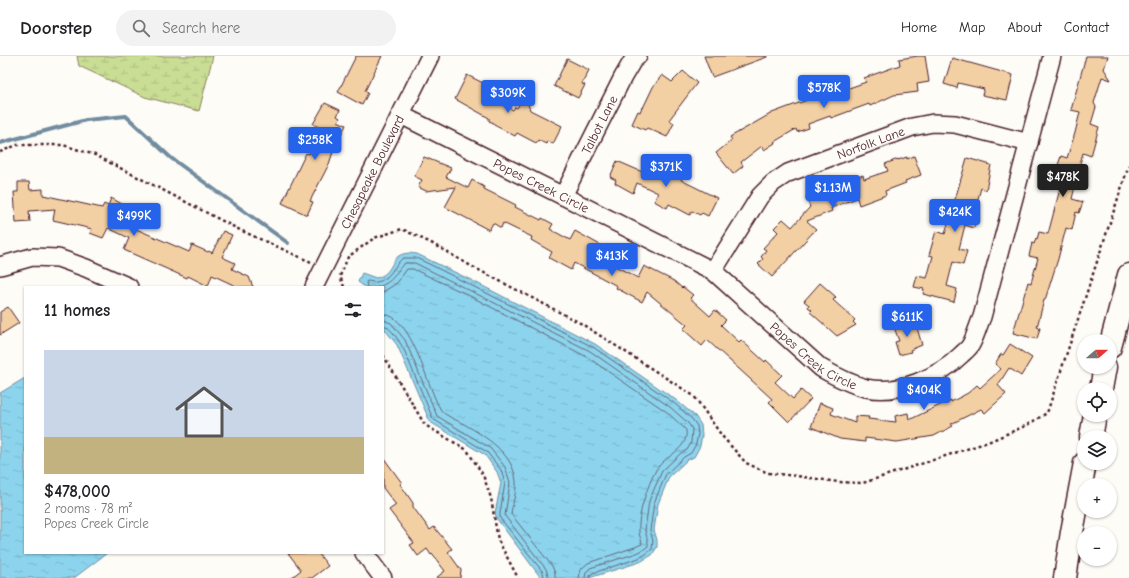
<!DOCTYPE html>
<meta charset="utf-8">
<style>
:root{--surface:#fff;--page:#f2f2f2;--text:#202124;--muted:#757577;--line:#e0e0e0;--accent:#2563eb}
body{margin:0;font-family:"Comic Neue",sans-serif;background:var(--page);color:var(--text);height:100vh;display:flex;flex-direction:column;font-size:15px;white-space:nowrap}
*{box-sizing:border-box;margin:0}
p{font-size:13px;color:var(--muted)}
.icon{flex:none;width:22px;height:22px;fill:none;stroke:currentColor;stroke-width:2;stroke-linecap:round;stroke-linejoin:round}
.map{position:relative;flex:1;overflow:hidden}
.panel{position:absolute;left:24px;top:230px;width:360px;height:268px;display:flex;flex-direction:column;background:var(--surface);border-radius:0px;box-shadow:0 1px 3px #0004}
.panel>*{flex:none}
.needle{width:26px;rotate:70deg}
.fabs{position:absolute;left:1077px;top:278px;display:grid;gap:8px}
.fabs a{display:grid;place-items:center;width:40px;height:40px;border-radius:50%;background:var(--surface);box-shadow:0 1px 3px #0004;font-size:20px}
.price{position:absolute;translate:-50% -34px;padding:0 9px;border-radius:4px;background:var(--accent);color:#fff;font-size:13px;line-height:26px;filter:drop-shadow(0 1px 2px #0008)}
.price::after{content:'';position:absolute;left:50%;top:24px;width:12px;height:9px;margin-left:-6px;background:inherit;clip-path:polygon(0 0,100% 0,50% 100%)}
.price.selected{background:#222;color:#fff}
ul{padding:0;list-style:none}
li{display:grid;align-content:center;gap:8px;height:212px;padding:0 20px}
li+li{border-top:1px solid var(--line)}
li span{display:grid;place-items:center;height:124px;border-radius:0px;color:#555}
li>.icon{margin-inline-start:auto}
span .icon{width:72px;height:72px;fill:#fffc;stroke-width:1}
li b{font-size:17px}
h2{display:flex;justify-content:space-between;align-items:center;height:48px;padding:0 20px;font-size:17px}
header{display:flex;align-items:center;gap:24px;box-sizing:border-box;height:56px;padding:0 20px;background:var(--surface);border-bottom:1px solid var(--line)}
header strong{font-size:19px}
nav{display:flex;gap:22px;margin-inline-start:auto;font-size:14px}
.search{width:280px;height:36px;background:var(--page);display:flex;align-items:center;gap:10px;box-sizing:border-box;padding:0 14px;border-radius:22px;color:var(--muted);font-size:15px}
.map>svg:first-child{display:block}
</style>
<header>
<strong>Doorstep</strong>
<div class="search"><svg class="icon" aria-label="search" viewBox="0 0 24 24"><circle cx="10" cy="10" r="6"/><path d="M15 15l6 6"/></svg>Search here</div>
<nav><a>Home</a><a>Map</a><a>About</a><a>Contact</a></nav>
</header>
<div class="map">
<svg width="1129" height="522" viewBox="0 0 1129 522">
<defs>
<pattern id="wetland-marsh" width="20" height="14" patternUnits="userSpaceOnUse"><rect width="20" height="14" fill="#c9de94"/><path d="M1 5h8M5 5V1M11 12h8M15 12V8" fill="none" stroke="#aebe80"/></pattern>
<pattern id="water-ripples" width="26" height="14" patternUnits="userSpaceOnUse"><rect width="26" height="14" fill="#8cd4ed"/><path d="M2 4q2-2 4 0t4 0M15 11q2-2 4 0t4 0" fill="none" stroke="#7ab6cb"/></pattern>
</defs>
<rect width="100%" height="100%" fill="#fdfcf7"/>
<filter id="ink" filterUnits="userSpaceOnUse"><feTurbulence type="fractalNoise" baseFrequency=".025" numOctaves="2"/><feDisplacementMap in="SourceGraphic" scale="8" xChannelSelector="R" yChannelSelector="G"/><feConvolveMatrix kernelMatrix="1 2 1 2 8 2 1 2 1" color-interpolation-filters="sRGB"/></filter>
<g filter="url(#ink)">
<path fill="url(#wetland-marsh)" stroke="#8a7e60" d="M77 0H213L199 55 145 41 79 10Z"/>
<g fill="url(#water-ripples)" stroke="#728c9f">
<path d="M409 197 417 198 473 225 595 288 676 344 695 360 701 369 702 379 700 390 694 401 687 404 669 421 658 448 654 474 657 484V491L652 499 640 506 589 522H541L497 463 495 457 501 427 497 416 485 399 430 366 401 298 397 289 383 271V231H365L358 226 362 217 376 222C380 221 384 219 387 216 395 206 394 198 409 197Z"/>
<path d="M25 322V497H107L74 522H0V337Z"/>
</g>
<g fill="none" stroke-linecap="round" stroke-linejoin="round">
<g stroke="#646779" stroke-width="1">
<path d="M367 231 366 226 367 225C370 225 374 227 377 226 390 224 394 209 403 202H416L429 208 593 291 674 347 692 363 697 370 698 378 696 388 691 397 684 401 666 418 654 447 650 474 653 485 652 493 646 498 639 502 593 517 590 519V522"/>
<path d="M378 231C397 224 393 217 405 207H415L427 213 590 295 670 351 688 367 692 373 691 387 687 394 681 397 662 415 649 445 645 474 648 486V490L643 494 637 497 590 512 586 516 585 522"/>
<path d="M383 236 397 227 407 213H413L466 238 587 301 667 356 686 374C689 394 665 399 656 414 648 428 637 460 639 476 639 480 642 484 642 488L635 491 588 507 581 513 579 522"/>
<path d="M383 258C413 259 427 333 441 354 444 359 458 365 464 368 486 381 513 397 516 425 517 436 512 448 511 458L552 510 555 517V522"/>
<path d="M383 264 391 267 405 284 437 360 490 392 505 411 510 426 505 460 546 513 549 522"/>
<path d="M383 269C391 270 401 288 405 296L433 363 487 396 501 414 505 427 500 457V462L543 516 544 522"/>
</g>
<path stroke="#728c9f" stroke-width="4" d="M0 87 86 64 126 60 171 102 288 187"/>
</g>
<g fill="#f3d0a4" stroke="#4a1f2b">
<path d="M356 0H382L365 35 368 37 362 49 338 36Z"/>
<path d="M704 0H767V1L712 21Z"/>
<path d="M918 0H925L929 26 917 28 918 36 894 39 870 50 869 48 831 62 830 60 808 68 809 72 797 76 796 73 774 86 775 87 764 94 762 90 741 106 743 110 733 118 716 97 732 84 730 81 772 57 834 34 835 37 866 26 864 22 900 9 899 3Z"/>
<path d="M1086 0H1108L1104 13 1111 24 1102 21 1094 47 1096 51 1091 68 1099 71 1091 100 1083 97 1075 125 1076 126 1072 143 1083 146 1079 157 1076 156 1072 174 1066 172 1058 203 1045 244H1044L1037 271 1040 272 1037 283 1013 277 1028 226 1031 227 1038 202 1029 200 1032 187 1034 188 1036 182 1037 183 1039 176 1048 178 1061 129 1052 127 1061 100 1067 102 1075 77 1080 56 1071 54Z"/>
<path d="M952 2 1013 19 1007 44 982 39 984 33 958 27 957 32 944 28Z"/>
<path d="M567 3 589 14 582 28 585 29 578 42 554 30Z"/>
<path d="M683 15 697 27 669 64 674 67 667 81 647 72 645 74 632 68 638 55 640 56 642 51 643 52 653 31 662 19 672 26Z"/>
<path d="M467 19 487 29 482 38 513 54 515 51 517 52 525 39 530 54 562 70 553 88 547 85 546 88 538 84 536 87 517 77 515 80 494 69V67L489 65V62L455 43Z"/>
<path d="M325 47 340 54 337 60 340 62 338 65 346 69 334 93 329 108 310 145 313 146 307 159 282 147 306 97 309 98 322 73 313 68Z"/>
<path d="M914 100 921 119 905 125 906 127 885 135 886 139 859 149 857 142 831 152 832 155 807 165 816 173 772 221 758 208 763 203 761 201 766 194 763 192 778 176 774 172 783 163 792 171 810 151 806 141 812 139V136L825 132V133L829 131 830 132 863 119 864 123 888 115 885 108 898 103V104L907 101V103Z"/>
<path d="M424 101 451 112 446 121 468 132 472 124 484 131V133L516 149 515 151 541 164 542 162 553 168 550 173 570 184 575 175 620 200 615 210 638 222 644 210 674 225 682 232 683 231 693 239 690 242 710 260 715 254 726 264 721 269 739 286 741 284 765 306 766 304 782 319 775 326 793 343 801 334 811 343 789 366 769 346 772 343 749 322 707 284 702 290 683 273 687 269 647 236 642 246 616 232 617 230 574 207 571 214 549 202 552 196 531 184 532 181 503 167 501 172 493 167 489 174 445 151 456 131 426 135 418 131 422 124 414 120Z"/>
<path d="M967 102 991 109 986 134 981 132 974 157 978 158 974 172 965 169 959 193 967 195 963 209 953 206 947 230 957 233 954 246 923 238 924 233 914 231 917 220 927 222 933 200 929 199 936 175 945 178Z"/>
<path d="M617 105 654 121 660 108 683 119 681 124 717 142 708 160 702 157 700 159 692 155 690 159 669 148 667 152 654 145 658 137 637 127 633 137 615 127 616 124 610 121Z"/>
<path d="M18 126H29L30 134 43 133V139L102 152 104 148 108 150 111 142 122 148 119 155 131 160 127 169 189 196 192 189 208 196 209 195 212 197 223 175 232 179 222 201 235 207 232 213 249 221 253 231H238L212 219 208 230 188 220 187 222 124 194 129 182 108 172 103 182 90 177 92 173 53 164 55 153 29 155 30 166 16 167 14 136H18Z"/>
<path d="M820 227 836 241 833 244 855 264 853 266 856 269 837 280 810 256 812 254 808 251 809 249 804 245Z"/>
<path d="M8 251 19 267 0 279V256Z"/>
<path d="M915 265 922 289 910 294 911 296 899 299 895 286 899 285 894 271Z"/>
<path d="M1010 288 1032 302 1021 320 1009 312 998 329 1006 338 985 357 981 353 951 368 953 370 934 380 897 386 865 382V386L840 383 811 371 820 347 833 352 831 358 855 367V360L869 361 868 363 896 366 895 360 908 357 909 364 942 348 951 344V346L968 337 977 329 980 332 1001 313 995 308 1001 298 1003 299Z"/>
<path d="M383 401 402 427 400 428 413 447V451L430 474 434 471 452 493 448 496 461 514 460 522H436L445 515 432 498 431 499 427 493 418 500 410 489 414 487 389 454 396 449 383 432Z"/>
<path d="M288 497H318L328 510 312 522H291L301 514Z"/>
</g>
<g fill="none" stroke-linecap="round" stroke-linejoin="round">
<g stroke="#4a1f2b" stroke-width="20">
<g id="minor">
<path id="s1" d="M401 59 713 215 821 312C835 320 850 328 866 332 898 339 939 321 961 299 964 296 968 293 970 290 975 282 978 270 982 261L1052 0"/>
<path id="s2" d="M563 140 623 21 633 4 638 0"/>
<path d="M0 210 32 201 58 202 86 212 129 231"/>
<path id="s3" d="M713 215 760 140 773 127 788 117 912 71 933 67 955 68 1029 87"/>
<path id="s4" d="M314 231 430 0"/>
<path d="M364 497 383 522"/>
</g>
</g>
<g stroke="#4a1f2b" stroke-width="25">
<g id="primary">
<path d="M1110 291 1129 219"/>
<path d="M1101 333 1105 311"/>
<path d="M1091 381 1095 359"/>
<path d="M1065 522 1072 476 1085 407"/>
</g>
</g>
<g stroke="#4a1f2b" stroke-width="2.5" stroke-dasharray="3 3" stroke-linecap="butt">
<path d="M0 96 17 89H63L95 99 240 174 311 206"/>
<path d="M344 231 340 220 348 201 374 182 402 173 433 188 471 210 582 268 694 340 722 380 746 407 768 417 797 420 838 426 863 427 988 386 1025 370 1047 357 1129 109"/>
<path d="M383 299 425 369 467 394 483 419 491 442 498 484 518 522"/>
</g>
<use href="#minor" stroke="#fdfcf7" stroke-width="17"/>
<use href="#primary" stroke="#fdfcf7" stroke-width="22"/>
</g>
</g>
<g text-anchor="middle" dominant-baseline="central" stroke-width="3.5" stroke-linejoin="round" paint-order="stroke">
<g font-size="13" fill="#4a1f2b" stroke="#fdfcf7">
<text stroke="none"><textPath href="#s2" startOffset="80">Talbot Lane</textPath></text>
<text stroke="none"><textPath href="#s3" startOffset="213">Norfolk Lane</textPath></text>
<text stroke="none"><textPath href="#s4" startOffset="129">Chesapeake Boulevard</textPath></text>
<text stroke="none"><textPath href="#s1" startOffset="157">Popes Creek Circle</textPath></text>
<text stroke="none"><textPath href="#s1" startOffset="481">Popes Creek Circle</textPath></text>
</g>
</g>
</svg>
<div class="fabs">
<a><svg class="needle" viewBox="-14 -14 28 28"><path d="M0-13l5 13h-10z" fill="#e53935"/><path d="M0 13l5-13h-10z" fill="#757577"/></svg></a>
<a><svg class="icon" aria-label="locate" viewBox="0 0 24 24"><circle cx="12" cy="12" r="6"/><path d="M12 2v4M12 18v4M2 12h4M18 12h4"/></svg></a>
<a><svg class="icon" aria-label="layers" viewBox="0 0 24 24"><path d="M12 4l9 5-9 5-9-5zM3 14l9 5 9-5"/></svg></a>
<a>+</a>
<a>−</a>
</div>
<b class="price" style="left:824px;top:53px">$578K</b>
<b class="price" style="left:508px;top:58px">$309K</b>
<b class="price" style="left:315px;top:105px">$258K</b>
<b class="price" style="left:666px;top:132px">$371K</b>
<b class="price selected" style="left:1063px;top:142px">$478K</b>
<b class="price" style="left:833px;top:153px">$1.13M</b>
<b class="price" style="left:955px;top:177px">$424K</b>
<b class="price" style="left:134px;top:181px">$499K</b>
<b class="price" style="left:612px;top:221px">$413K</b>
<b class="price" style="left:907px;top:282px">$611K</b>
<b class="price" style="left:924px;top:355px">$404K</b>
<section class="panel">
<h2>11 homes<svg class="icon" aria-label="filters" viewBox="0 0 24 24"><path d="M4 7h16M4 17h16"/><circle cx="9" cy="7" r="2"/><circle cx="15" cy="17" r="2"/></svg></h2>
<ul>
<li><span style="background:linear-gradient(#c9d6e8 70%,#c2b280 0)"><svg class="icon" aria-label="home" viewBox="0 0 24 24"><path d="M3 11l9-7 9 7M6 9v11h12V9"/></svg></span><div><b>$478,000</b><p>2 rooms · 78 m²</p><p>Popes Creek Circle</p></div></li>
</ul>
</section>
</div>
